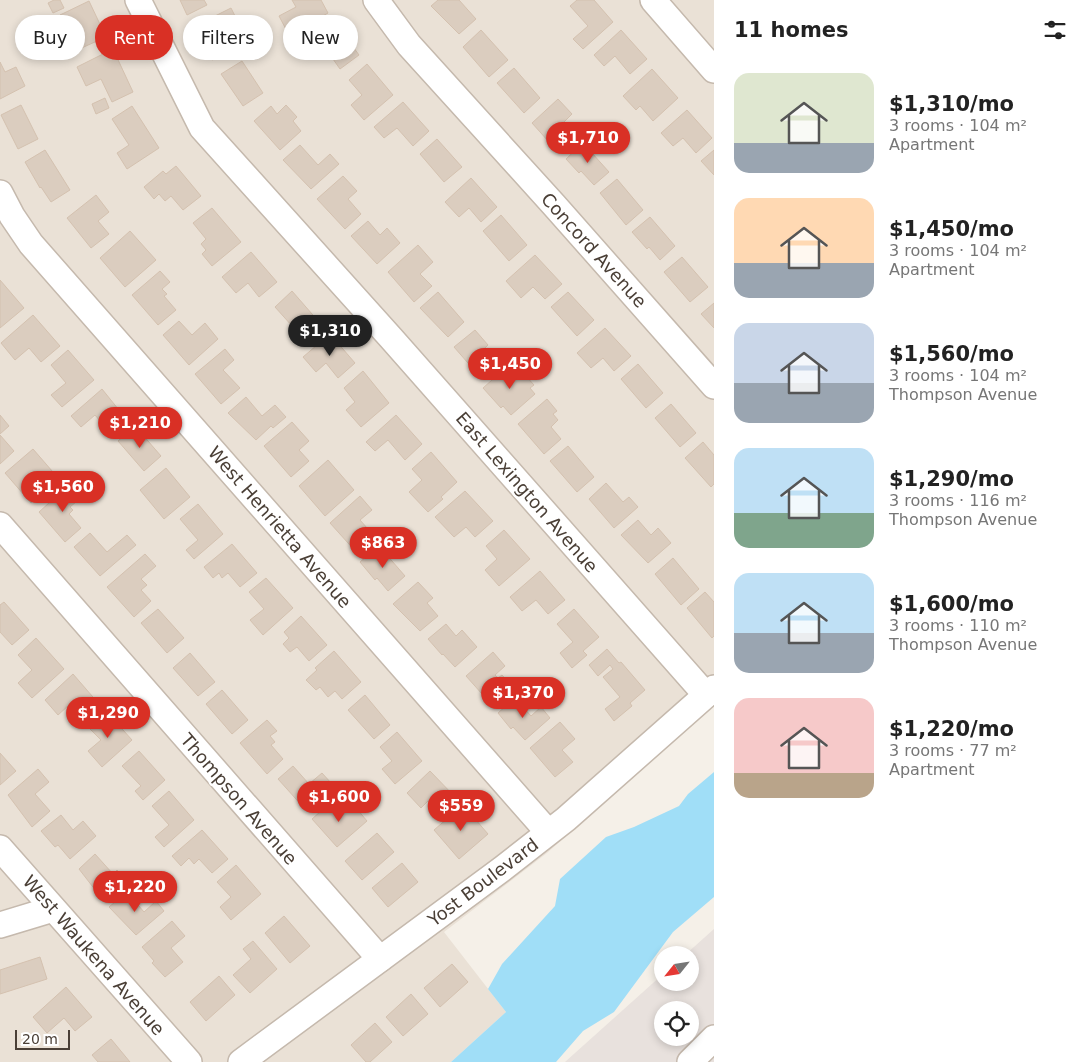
<!DOCTYPE html>
<meta charset="utf-8">
<style>
:root{--surface:#fff;--page:#f2f2f2;--text:#222;--muted:#767676;--accent:#d93025}
body{margin:0;font-family:"DejaVu Sans",sans-serif;background:var(--page);color:var(--text);height:100vh;display:flex;flex-direction:column;font-size:19px;white-space:nowrap}
*{box-sizing:border-box;margin:0}
p{font-size:16px;color:var(--muted)}
.icon{flex:none;width:28px;height:28px;fill:none;stroke:currentColor;stroke-width:2;stroke-linecap:round;stroke-linejoin:round}
.map{position:relative;flex:1;overflow:hidden}
.details{display:flex;flex-direction:column;background:var(--surface);width:375px}
.details>*{flex:none}
.banner{position:absolute;left:15px;top:15px;width:475px;height:45px;display:flex;gap:10px}
.needle{width:32px;rotate:240deg}
.tools{position:absolute;left:654px;top:946px;display:grid;gap:10px}
.tools a{display:grid;place-items:center;width:45px;height:45px;border-radius:50%;background:var(--surface);box-shadow:0 2px 8px #0003;font-size:25px}
.scale{position:absolute;left:15px;bottom:12px;width:55px;box-sizing:border-box;padding-left:5px;border:2px solid #4a3f36;border-top:0;font-size:14px;line-height:18px;white-space:nowrap;color:#4a3f36;-webkit-text-stroke:4px #fff;paint-order:stroke}
.price{position:absolute;translate:-50% -42px;padding:0 11px;border-radius:18px;background:var(--accent);color:#fff;font-size:16px;line-height:32px;filter:drop-shadow(0 1px 2px #0008)}
.price::after{content:'';position:absolute;left:50%;top:30px;width:15px;height:11px;margin-left:-8px;background:inherit;clip-path:polygon(0 0,100% 0,50% 100%)}
.price.current{background:#222;color:#fff}
ul{padding:0;list-style:none}
li{display:flex;align-items:center;gap:15px;height:125px;padding:0 20px}
li span{display:grid;place-items:center;flex:none;width:140px;height:100px;border-radius:15px;color:#555}
li>.icon{margin-inline-start:auto}
span .icon{width:60px;height:60px;fill:#fffc;stroke-width:1}
li b{font-size:21px}
h2{display:flex;justify-content:space-between;align-items:center;height:60px;padding:0 20px;font-size:21px}
.chip{padding:0 18px;border-radius:22px;background:var(--surface);box-shadow:0 2px 8px #0003;font-size:18px;line-height:45px}
.chip.current{background:var(--accent);color:#fff}
main{display:flex;flex:1;min-height:0}
.map>svg:first-child{display:block}
</style>
<main>
<div class="map">
<svg width="714" height="1062" viewBox="0 0 714 1062">
<rect width="100%" height="100%" fill="#f5f0e8"/>
<path fill="#eae1d6" d="M0 0H714V705L547 853 444 932 506 1012 451 1062H0Z"/>
<path fill="#e8e1dd" fill-rule="evenodd" d="M714 929V1062H565L662 975V982H690V955H685ZM662 1010H690V1038H662Z"/>
<path fill="#a0def7" d="M714 772V897L673 932 614 1012 583 1031 556 1062H451L506 1012 488 989 502 964 555 906 560 879 606 837 634 827 679 806 688 794Z"/>
<g fill="#dbcdbf" stroke="#d4c1af">
<path d="M54 0H60L64 8 53 13 48 3Z"/>
<path d="M180 0H204L207 5 187 15Z"/>
<path d="M292 0H321L328 13 289 35 279 16 296 7Z"/>
<path d="M438 0H459L476 19 459 34 431 6Z"/>
<path d="M577 0H594L613 22 583 49 573 39 588 26 570 6Z"/>
<path d="M89 1 106 37 77 50 60 15Z"/>
<path d="M231 8 237 20 231 22 233 28 226 32 234 49 212 60 197 25Z"/>
<path d="M337 25 359 55 340 69 326 49 314 59 306 47Z"/>
<path d="M481 30 508 60 489 77 463 47Z"/>
<path d="M621 30 647 59 630 74 615 56 604 66 594 55Z"/>
<path d="M113 49 133 92 112 102 101 79 86 86 77 67Z"/>
<path d="M242 61 263 93 243 106 221 74Z"/>
<path d="M0 62 5 72 16 67 25 86 0 99Z"/>
<path d="M367 64 393 95 364 120 351 105 362 95 349 80Z"/>
<path d="M514 68 540 98 524 113 497 83Z"/>
<path d="M652 69 678 98 653 121 640 106 636 110 623 96Z"/>
<path d="M105 98 109 108 96 114 92 104Z"/>
<path d="M558 99 572 114 563 123 574 136 557 151 532 123Z"/>
<path d="M403 102 429 131 413 146 397 128 384 138 374 127Z"/>
<path d="M21 105 38 139 18 149 1 115Z"/>
<path d="M286 105 297 117 293 121 301 131 280 150 254 121 271 106 277 114Z"/>
<path d="M132 106 159 148 127 169 117 153 129 145 112 119Z"/>
<path d="M687 110 712 138 696 153 683 138 673 146 661 133Z"/>
<path d="M437 139 462 167 444 182 420 154Z"/>
<path d="M583 143 609 172 594 185 581 171 579 173 566 159Z"/>
<path d="M300 145 318 165 330 154 339 164 311 189 283 160Z"/>
<path d="M45 150 70 190 51 202 41 187 40 188 25 162Z"/>
<path d="M714 150V175L701 161Z"/>
<path d="M176 166 201 196 183 210 171 196 165 201 159 194 154 199 144 187 163 171 166 174Z"/>
<path d="M343 176 357 191 348 199 361 214 345 229 317 199Z"/>
<path d="M471 178 497 207 481 222 469 208 459 217 445 202Z"/>
<path d="M617 179 643 210 626 225 600 193Z"/>
<path d="M96 195 109 212 98 221 109 234 91 248 67 218Z"/>
<path d="M212 208 241 242 212 266 202 254 206 250 201 244 206 239 193 223Z"/>
<path d="M501 215 527 245 509 261 483 231Z"/>
<path d="M650 217 675 246 660 260 649 247 647 249 632 232Z"/>
<path d="M368 221 380 235 387 228 400 243 377 264 351 236Z"/>
<path d="M130 231 156 260 125 287 100 258Z"/>
<path d="M418 245 433 262 420 274 432 286 414 302 388 272Z"/>
<path d="M251 252 277 282 259 297 248 283 236 293 222 277Z"/>
<path d="M535 255 562 284 545 299 533 287 521 298 506 281Z"/>
<path d="M682 257 708 287 690 302 664 272Z"/>
<path d="M160 271 170 282 162 289 167 294 164 296 176 310 158 325 132 295Z"/>
<path d="M0 280 24 308 0 328Z"/>
<path d="M292 291 319 322 302 337 275 307Z"/>
<path d="M438 292 464 322 448 337 420 308Z"/>
<path d="M568 292 594 320 577 336 551 307Z"/>
<path d="M714 303V328L701 314Z"/>
<path d="M33 315 60 346 41 362 29 348 15 360 1 343Z"/>
<path d="M179 321 192 335 205 323 218 339 189 365 163 335Z"/>
<path d="M605 328 631 356 614 371 603 358 591 368 577 353Z"/>
<path d="M475 330 488 345 485 348 498 363 481 378 454 347Z"/>
<path d="M330 334 355 363 338 378 326 363 316 372 303 357Z"/>
<path d="M225 349 234 360 223 370 240 388 221 404 195 374Z"/>
<path d="M68 350 94 380 62 407 51 395 66 383 51 365Z"/>
<path d="M510 364 520 377 524 374 534 385 530 388 535 394 511 415 503 406 501 408 483 388Z"/>
<path d="M638 364 663 393 646 408 621 379Z"/>
<path d="M363 371 389 403 361 427 346 410 355 402 344 388Z"/>
<path d="M102 389 127 420 111 434 95 415 81 427 71 416Z"/>
<path d="M246 397 262 416 275 405 286 417 273 428 271 426 256 440 228 413Z"/>
<path d="M547 399 557 411 553 414 558 420 551 427 561 439 544 454 518 424Z"/>
<path d="M671 404 696 433 680 447 655 418Z"/>
<path d="M0 415 9 426 0 434Z"/>
<path d="M396 415 422 444 405 460 388 440 375 451 366 442Z"/>
<path d="M292 422 309 441 299 450 309 461 291 477 264 446Z"/>
<path d="M135 426 161 456 144 471 118 441Z"/>
<path d="M0 435 14 451 0 464Z"/>
<path d="M703 442 714 455V484L711 487 685 458Z"/>
<path d="M568 446 594 477 577 492 550 461Z"/>
<path d="M33 449 59 479 31 503 5 473Z"/>
<path d="M431 452 457 482 441 497 443 499 428 512 409 492 422 480 412 469Z"/>
<path d="M328 460 354 490 325 516 299 486Z"/>
<path d="M166 468 190 497 164 519 140 490Z"/>
<path d="M71 483 83 496 70 507 73 510 69 514 81 528 65 542 39 512Z"/>
<path d="M606 483 623 502 629 497 638 507 614 528 589 499Z"/>
<path d="M465 491 493 521 475 537 466 527 454 537 435 517Z"/>
<path d="M360 496 372 510 360 520 375 537 357 553 330 523Z"/>
<path d="M198 504 223 534 194 559 186 550 198 540 180 519Z"/>
<path d="M638 520 651 535 658 528 671 543 648 563 621 535Z"/>
<path d="M504 530 530 559 499 586 485 570 497 559 486 546Z"/>
<path d="M90 533 107 552 127 535 136 545 100 576 74 547Z"/>
<path d="M232 544 257 573 240 587 228 573 222 578 219 573 213 578 204 567Z"/>
<path d="M379 546 405 576 388 591 377 578 375 580 360 562Z"/>
<path d="M145 554 156 566 141 579 147 585 141 590 151 601 134 617 107 587Z"/>
<path d="M673 558 699 589 681 605 655 574Z"/>
<path d="M540 571 565 600 548 614 536 600 522 611 510 597Z"/>
<path d="M266 578 293 608 263 635 250 620 264 609 249 592Z"/>
<path d="M418 582 433 598 427 603 438 616 420 631 393 604Z"/>
<path d="M705 592 714 602V636L712 638 687 608Z"/>
<path d="M4 602 29 630 12 645 0 632V605Z"/>
<path d="M158 609 184 638 167 653 141 623Z"/>
<path d="M574 609 599 637 583 651 587 655 572 668 560 653 573 642 557 624Z"/>
<path d="M301 616 327 645 309 661 297 647 290 652 283 644 289 638 284 632Z"/>
<path d="M446 624 456 636 462 630 477 647 455 667 443 654 442 655 428 639Z"/>
<path d="M36 638 64 669 32 698 18 683 32 670 18 655Z"/>
<path d="M607 649 619 663 621 662 645 690 630 703 632 706 614 721 605 709 620 697 603 677 613 669 610 665 598 676 589 665Z"/>
<path d="M334 651 361 682 342 699 335 691 328 697 320 687 316 690 306 680 317 670 315 668Z"/>
<path d="M493 652 505 666 495 675 498 678 502 675 512 686 491 704 466 676Z"/>
<path d="M190 653 215 682 198 696 173 668Z"/>
<path d="M73 674 99 704 81 719 69 705 58 715 45 700Z"/>
<path d="M222 690 248 720 232 734 206 704Z"/>
<path d="M365 695 390 725 374 739 348 710Z"/>
<path d="M515 698 531 716 541 707 550 718 525 740 513 727 511 729 498 713Z"/>
<path d="M106 711 132 740 102 767 88 751 101 740 88 727Z"/>
<path d="M267 720 277 731 270 736 275 742 271 745 283 759 267 774 240 743Z"/>
<path d="M560 722 575 739 562 750 573 762 555 777 530 748Z"/>
<path d="M397 732 422 761 395 784 382 769 392 761 380 747Z"/>
<path d="M139 751 165 780 143 800 135 791 141 786 122 766Z"/>
<path d="M0 753 16 771 0 785Z"/>
<path d="M293 766 309 784 322 773 332 784 304 808 278 779Z"/>
<path d="M38 769 49 782 35 794 50 811 32 827 8 795Z"/>
<path d="M430 771 456 798 440 814 428 801 421 808 407 793Z"/>
<path d="M169 791 194 820 164 847 155 837 169 825 152 806Z"/>
<path d="M352 803 367 821 337 847 312 819 329 804 339 815Z"/>
<path d="M463 805 488 834 459 859 434 830Z"/>
<path d="M61 815 73 830 83 821 96 836 70 859 58 845 55 847 41 831Z"/>
<path d="M202 830 228 859 212 873 199 859 194 864 189 858 181 866 172 856Z"/>
<path d="M377 833 394 852 362 880 345 861Z"/>
<path d="M95 854 113 874 117 870 126 879 103 900 79 869Z"/>
<path d="M402 863 418 882 388 907 372 888Z"/>
<path d="M236 865 261 894 231 920 220 907 231 897 217 882Z"/>
<path d="M127 892 144 912 156 901 164 911 136 935 109 907Z"/>
<path d="M284 916 310 946 290 963 265 933Z"/>
<path d="M172 921 185 936 171 948 183 962 165 977 152 963 154 961 142 947Z"/>
<path d="M253 941 277 969 250 993 233 975 251 959 243 949Z"/>
<path d="M40 957 47 979 0 994V970Z"/>
<path d="M452 964 468 982 440 1007 424 988Z"/>
<path d="M219 976 235 995 206 1021 190 1002Z"/>
<path d="M66 987 92 1017 75 1031 64 1018 47 1033 33 1017Z"/>
<path d="M411 994 428 1014 403 1036 386 1017Z"/>
<path d="M375 1023 392 1042 370 1062H366L351 1045Z"/>
<path d="M111 1039 130 1062H98L92 1055Z"/>
</g>
<g fill="none" stroke-linecap="round" stroke-linejoin="round">
<g stroke="#c5b9ad" stroke-width="28">
<g id="minor">
<path d="M138 0 202 128 391 338 706 695"/>
<path d="M376 0 409 45 554 205 714 386"/>
<path d="M653 0 714 70"/>
<path d="M0 193 12 216 31 244 548 832"/>
<path d="M0 525 380 959"/>
<path d="M0 848 189 1062"/>
<path d="M0 925 53 909"/>
<path d="M241 1062 502 869 566 819 714 688"/>
<path d="M690 1062 714 1038"/>
</g>
</g>
<use href="#minor" stroke="#fff" stroke-width="25"/>
</g>
<g text-anchor="middle" dominant-baseline="central" stroke-width="4.5" stroke-linejoin="round" paint-order="stroke">
<g font-size="18" fill="#4a3f36" stroke="#fff">
<text transform="translate(594 250) rotate(48)">Concord Avenue</text>
<text transform="translate(527 492) rotate(49)">East Lexington Avenue</text>
<text transform="translate(280 527) rotate(49)">West Henrietta Avenue</text>
<text transform="translate(239 799) rotate(49)">Thompson Avenue</text>
<text transform="translate(483 882) rotate(-37)">Yost Boulevard</text>
<text transform="translate(94 955) rotate(49)">West Waukena Avenue</text>
</g>
</g>
</svg>
<div class="tools">
<a><svg class="needle" viewBox="-14 -14 28 28"><path d="M0-13l5 13h-10z" fill="#e53935"/><path d="M0 13l5-13h-10z" fill="#767676"/></svg></a>
<a><svg class="icon" aria-label="locate" viewBox="0 0 24 24"><circle cx="12" cy="12" r="6"/><path d="M12 2v4M12 18v4M2 12h4M18 12h4"/></svg></a>
</div>
<div class="scale">20 m</div>
<b class="price" style="left:588px;top:164px">$1,710</b>
<b class="price current" style="left:330px;top:357px">$1,310</b>
<b class="price" style="left:510px;top:390px">$1,450</b>
<b class="price" style="left:140px;top:449px">$1,210</b>
<b class="price" style="left:63px;top:513px">$1,560</b>
<b class="price" style="left:383px;top:569px">$863</b>
<b class="price" style="left:523px;top:719px">$1,370</b>
<b class="price" style="left:108px;top:739px">$1,290</b>
<b class="price" style="left:339px;top:823px">$1,600</b>
<b class="price" style="left:461px;top:832px">$559</b>
<b class="price" style="left:135px;top:913px">$1,220</b>
<div class="banner">
<a class="chip">Buy</a>
<a class="chip current">Rent</a>
<a class="chip">Filters</a>
<a class="chip">New</a>
</div>
</div>
<section class="details">
<h2>11 homes<svg class="icon" aria-label="filters" viewBox="0 0 24 24"><path d="M4 7h16M4 17h16"/><circle cx="9" cy="7" r="2"/><circle cx="15" cy="17" r="2"/></svg></h2>
<ul>
<li><span style="background:linear-gradient(#dfe7d0 70%,#9aa5b1 0)"><svg class="icon" aria-label="home" viewBox="0 0 24 24"><path d="M3 11l9-7 9 7M6 9v11h12V9"/></svg></span><div><b>$1,310/mo</b><p>3 rooms · 104 m²</p><p>Apartment</p></div></li>
<li><span style="background:linear-gradient(#ffd9b3 65%,#9aa5b1 0)"><svg class="icon" aria-label="home" viewBox="0 0 24 24"><path d="M3 11l9-7 9 7M6 9v11h12V9"/></svg></span><div><b>$1,450/mo</b><p>3 rooms · 104 m²</p><p>Apartment</p></div></li>
<li><span style="background:linear-gradient(#c9d6e8 60%,#9aa5b1 0)"><svg class="icon" aria-label="home" viewBox="0 0 24 24"><path d="M3 11l9-7 9 7M6 9v11h12V9"/></svg></span><div><b>$1,560/mo</b><p>3 rooms · 104 m²</p><p>Thompson Avenue</p></div></li>
<li><span style="background:linear-gradient(#bfe0f5 65%,#7fa58c 0)"><svg class="icon" aria-label="home" viewBox="0 0 24 24"><path d="M3 11l9-7 9 7M6 9v11h12V9"/></svg></span><div><b>$1,290/mo</b><p>3 rooms · 116 m²</p><p>Thompson Avenue</p></div></li>
<li><span style="background:linear-gradient(#bfe0f5 60%,#9aa5b1 0)"><svg class="icon" aria-label="home" viewBox="0 0 24 24"><path d="M3 11l9-7 9 7M6 9v11h12V9"/></svg></span><div><b>$1,600/mo</b><p>3 rooms · 110 m²</p><p>Thompson Avenue</p></div></li>
<li><span style="background:linear-gradient(#f6c9c9 75%,#b9a48a 0)"><svg class="icon" aria-label="home" viewBox="0 0 24 24"><path d="M3 11l9-7 9 7M6 9v11h12V9"/></svg></span><div><b>$1,220/mo</b><p>3 rooms · 77 m²</p><p>Apartment</p></div></li>
</ul>
</section>
</main>
